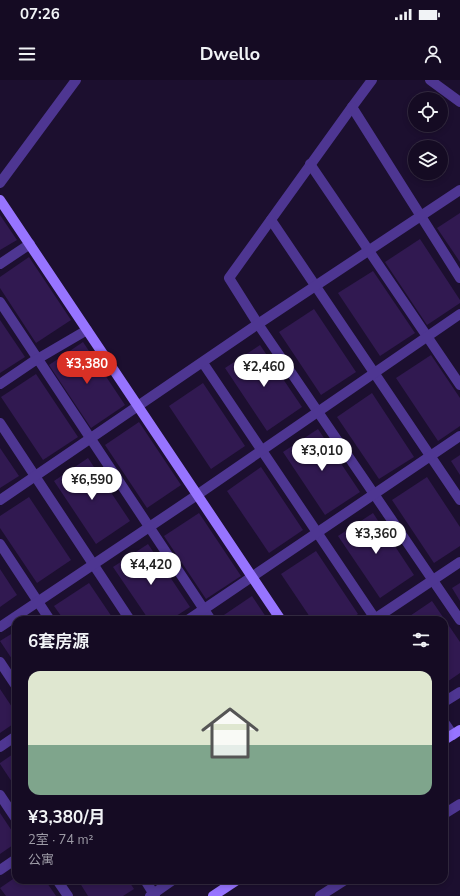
<!DOCTYPE html>
<html lang="zh">
<meta charset="utf-8">
<style>
:root{--surface:#150b23;--page:#1e142b;--text:#f1f3f6;--muted:#9d9ba6;--line:#342b41;--accent:#d93025}
body{margin:0;font-family:"Nunito Sans","Noto Sans SC",sans-serif;background:var(--page);color:var(--text);height:100vh;display:flex;flex-direction:column;font-size:15px;white-space:nowrap}
*{box-sizing:border-box;margin:0}
p{font-size:13px;color:var(--muted)}
.icon{flex:none;width:22px;height:22px;fill:none;stroke:currentColor;stroke-width:2;stroke-linecap:round;stroke-linejoin:round}
.map{position:relative;flex:1;overflow:hidden}
.side{position:absolute;left:12px;top:536px;width:436px;height:268px;display:flex;flex-direction:column;background:var(--surface);border-radius:12px;box-shadow:0 2px 6px #0003,0 0 0 1px var(--line)}
.side>*{flex:none}
.tools{position:absolute;left:408px;top:12px;display:grid;gap:8px}
.tools a{display:grid;place-items:center;width:40px;height:40px;border-radius:50%;background:var(--surface);box-shadow:0 2px 6px #0003,0 0 0 1px var(--line);font-size:20px}
.price{position:absolute;translate:-50% -34px;padding:0 9px;border-radius:14px;background:#fff;color:#222;font-size:13px;line-height:26px;filter:drop-shadow(0 1px 2px #0008)}
.price::after{content:'';position:absolute;left:50%;top:24px;width:12px;height:9px;margin-left:-6px;background:inherit;clip-path:polygon(0 0,100% 0,50% 100%)}
.price.selected{background:var(--accent);color:#fff}
ul{padding:0;list-style:none}
li{display:grid;align-content:center;gap:8px;height:212px;padding:0 16px}
li+li{border-top:1px solid var(--line)}
li span{display:grid;place-items:center;height:124px;border-radius:12px;color:#555}
li>.icon{margin-inline-start:auto}
span .icon{width:72px;height:72px;fill:#fffc;stroke-width:1}
li b{font-size:17px}
h2{display:flex;justify-content:space-between;align-items:center;height:48px;padding:0 16px;font-size:17px}
.status{display:flex;justify-content:space-between;align-items:center;height:28px;padding:0 20px;background:var(--surface);direction:ltr}
.status svg{height:11px;fill:currentColor}
header{display:flex;justify-content:space-between;align-items:center;height:52px;padding:0 16px;background:var(--surface);font-size:18px;font-weight:700}
.map>svg:first-child{display:block}
</style>
<div class="status"><b>07:26</b><svg viewBox="0 0 49 12"><path d="M0 12V9h3v3zM5 12V6h3v6zM10 12V3h3v9zM15 12V0h3v12zM26 1h20v11H26zM47 4h2v5h-2z"/></svg></div>
<header><svg class="icon" aria-label="menu" viewBox="0 0 24 24"><path d="M4 6h16M4 12h16M4 18h16"/></svg>Dwello<svg class="icon" aria-label="person" viewBox="0 0 24 24"><circle cx="12" cy="8" r="4"/><path d="M4 21q1-7 8-7t8 7"/></svg></header>
<div class="map">
<svg width="460" height="816" viewBox="0 0 460 816">
<rect width="100%" height="100%" fill="#1c0f2f"/>
<g fill="#311951">
<path d="M460 133V182L437 148Z"/>
<path d="M0 135 17 160 0 170Z"/>
<path d="M420 159 460 220V223L427 245 385 182Z"/>
<path d="M29 177 71 240 36 263 0 208V197Z"/>
<path d="M373 191 415 253 380 276 338 213Z"/>
<path d="M314 229 356 292 321 315 279 252Z"/>
<path d="M0 240 25 277 0 293Z"/>
<path d="M83 262 125 325 91 348 49 285Z"/>
<path d="M260 265 302 327 267 351 225 288Z"/>
<path d="M431 275 460 318V346L438 361 396 298Z"/>
<path d="M36 294 78 357 43 380 1 317Z"/>
<path d="M203 303 245 366 211 389 169 326Z"/>
<path d="M372 313 414 377 379 399 337 337Z"/>
<path d="M139 342 181 405 147 428 105 365Z"/>
<path d="M318 349 360 412 325 435 283 372Z"/>
<path d="M0 368 19 396 0 408Z"/>
<path d="M460 375V395L451 381Z"/>
<path d="M88 378 130 441 96 464 54 401Z"/>
<path d="M261 387 303 450 269 473 227 411Z"/>
<path d="M427 397 460 447V466L434 483 392 420Z"/>
<path d="M29 417 71 480 37 503 0 448V436Z"/>
<path d="M199 433 241 496 206 519 164 456Z"/>
<path d="M373 433 414 495 380 518 338 456Z"/>
<path d="M148 464 190 527 170 540H149L113 487Z"/>
<path d="M316 471 358 534 349 540H312L281 494Z"/>
<path d="M0 489 17 515 0 527Z"/>
<path d="M89 503 114 540H64L54 526Z"/>
<path d="M460 503V521L452 508Z"/>
<path d="M252 516 268 540H218V539Z"/>
<path d="M432 521 460 562V593L444 604V540H404Z"/>
<path d="M16 551V585L0 561Z"/>
<path d="M0 609 16 633V642L0 653Z"/>
<path d="M16 672V708L0 684V683Z"/>
<path d="M0 733 16 757V763L0 774Z"/>
<path d="M16 797V800H45L56 816H6L0 808Z"/>
<path d="M78 800H128L134 809 123 816H88Z"/>
</g>
<g fill="none" stroke-linecap="round" stroke-linejoin="round">
<g stroke="#4e3692" stroke-width="10">
<path d="M372 0 352 27 229 198 258 244 460 540"/>
<path d="M430 0 460 22"/>
<path d="M352 27 460 198"/>
<path d="M310 84 460 305"/>
<path d="M0 103 76 0"/>
<path d="M271 140 460 420"/>
<path d="M0 184 30 164"/>
<path d="M0 222 211 540"/>
<path d="M203 283 376 540"/>
<path d="M0 304 34 281 87 250"/>
<path d="M0 343 130 540"/>
<path d="M0 420 258 244 460 110"/>
<path d="M0 464 50 540"/>
<path d="M188 540 460 356"/>
<path d="M373 540 460 482"/>
<path d="M0 547 197 415 460 234"/>
<path d="M0 582 16 606"/>
<path d="M444 622 460 612"/>
<path d="M444 642 453 655"/>
<path d="M0 667 16 656"/>
<path d="M0 715 16 739"/>
<path d="M444 734 460 724"/>
<path d="M0 790 16 779"/>
<path d="M57 800 68 816"/>
<path d="M145 800 155 816"/>
<path d="M150 816 173 800"/>
<path d="M320 816 345 800"/>
</g>
<g stroke="#9774ff" stroke-width="10">
<path d="M0 120 281 540"/>
<path d="M444 660 460 650"/>
<path d="M213 816 237 800"/>
</g>
</g>
</svg>
<div class="tools">
<a><svg class="icon" aria-label="locate" viewBox="0 0 24 24"><circle cx="12" cy="12" r="6"/><path d="M12 2v4M12 18v4M2 12h4M18 12h4"/></svg></a>
<a><svg class="icon" aria-label="layers" viewBox="0 0 24 24"><path d="M12 4l9 5-9 5-9-5zM3 14l9 5 9-5"/></svg></a>
</div>
<b class="price selected" style="left:87px;top:305px">¥3,380</b>
<b class="price" style="left:264px;top:308px">¥2,460</b>
<b class="price" style="left:322px;top:392px">¥3,010</b>
<b class="price" style="left:92px;top:421px">¥6,590</b>
<b class="price" style="left:376px;top:475px">¥3,360</b>
<b class="price" style="left:151px;top:506px">¥4,420</b>
<section class="side">
<h2>6套房源<svg class="icon" aria-label="filters" viewBox="0 0 24 24"><path d="M4 7h16M4 17h16"/><circle cx="9" cy="7" r="2"/><circle cx="15" cy="17" r="2"/></svg></h2>
<ul>
<li><span style="background:linear-gradient(#dfe7d0 60%,#7fa58c 0)"><svg class="icon" aria-label="home" viewBox="0 0 24 24"><path d="M3 11l9-7 9 7M6 9v11h12V9"/></svg></span><div><b>¥3,380/月</b><p>2室 · 74 m²</p><p>公寓</p></div></li>
</ul>
</section>
</div>
